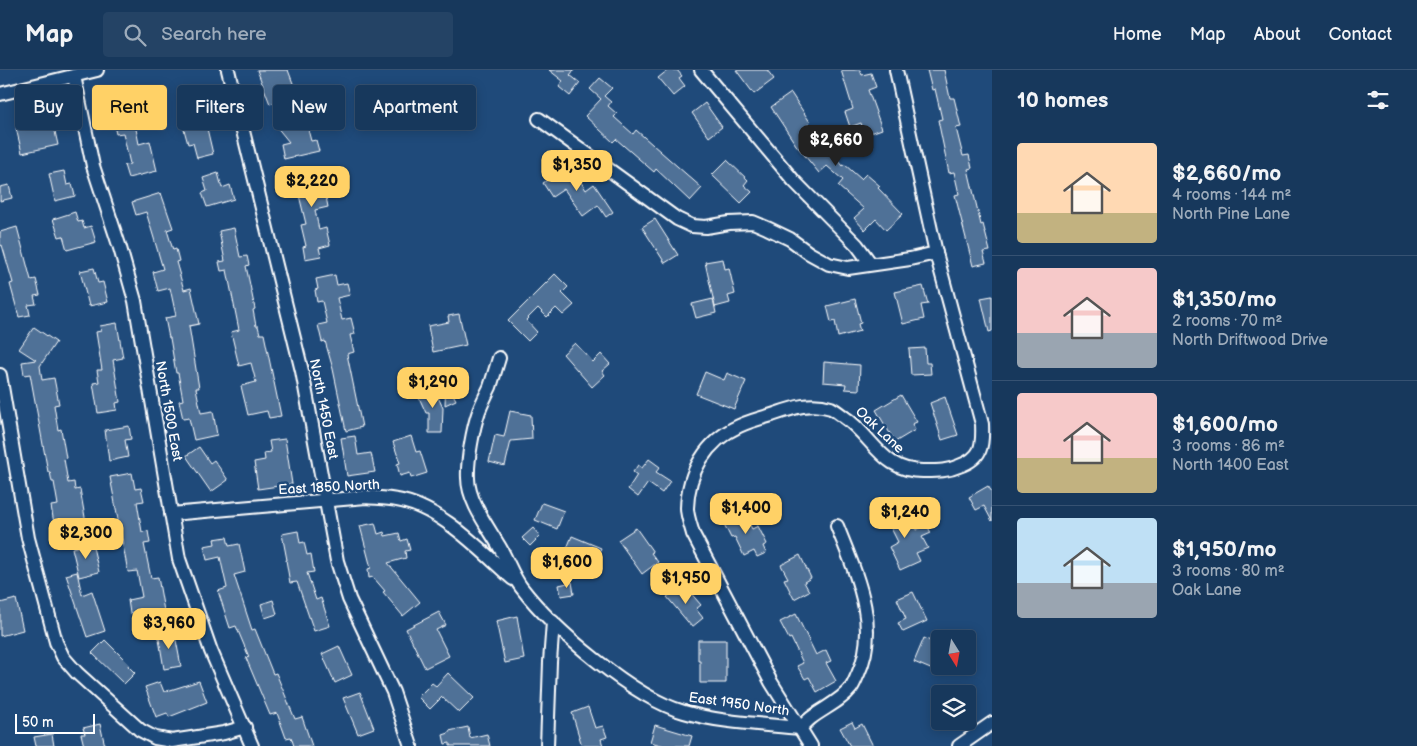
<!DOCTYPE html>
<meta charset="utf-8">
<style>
:root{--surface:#17385c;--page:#244365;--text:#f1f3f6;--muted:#9eacbb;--line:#365272;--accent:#ffd166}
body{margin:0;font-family:"Balsamiq Sans",sans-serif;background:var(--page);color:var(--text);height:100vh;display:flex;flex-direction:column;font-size:19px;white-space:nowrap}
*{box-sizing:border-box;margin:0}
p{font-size:16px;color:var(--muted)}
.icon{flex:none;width:28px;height:28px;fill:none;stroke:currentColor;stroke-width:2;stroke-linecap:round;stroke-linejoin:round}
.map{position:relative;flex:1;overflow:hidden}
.side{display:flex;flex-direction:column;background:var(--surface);width:425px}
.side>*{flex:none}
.hud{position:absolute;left:15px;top:15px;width:475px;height:45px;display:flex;gap:10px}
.needle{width:32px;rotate:169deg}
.fabs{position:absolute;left:931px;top:560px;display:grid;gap:10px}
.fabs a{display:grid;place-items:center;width:45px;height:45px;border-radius:5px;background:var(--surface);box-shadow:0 2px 12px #0003,0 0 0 1px var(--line);font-size:25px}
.scale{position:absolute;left:15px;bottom:12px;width:80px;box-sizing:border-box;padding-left:5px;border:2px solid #fff;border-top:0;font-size:14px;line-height:18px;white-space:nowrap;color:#fff;-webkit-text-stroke:4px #1f4a7a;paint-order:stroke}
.price{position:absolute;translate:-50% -42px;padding:0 11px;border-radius:10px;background:var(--accent);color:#111;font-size:16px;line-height:32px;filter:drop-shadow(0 1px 2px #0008)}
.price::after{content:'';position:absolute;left:50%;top:30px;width:15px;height:11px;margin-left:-8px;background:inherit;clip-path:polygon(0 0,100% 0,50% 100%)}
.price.active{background:#222;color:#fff}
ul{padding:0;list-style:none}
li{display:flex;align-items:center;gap:15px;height:125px;padding:0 25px}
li+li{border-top:1px solid var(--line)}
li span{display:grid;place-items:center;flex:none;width:140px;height:100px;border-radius:5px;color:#555}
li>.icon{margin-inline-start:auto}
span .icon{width:60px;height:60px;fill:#fffc;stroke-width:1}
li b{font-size:21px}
h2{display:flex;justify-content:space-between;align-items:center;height:60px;padding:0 25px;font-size:21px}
.pill{padding:0 18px;border-radius:5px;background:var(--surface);box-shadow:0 2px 12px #0003,0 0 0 1px var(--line);font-size:18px;line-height:45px}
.pill.active{background:var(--accent);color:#111}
header{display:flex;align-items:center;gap:30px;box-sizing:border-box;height:70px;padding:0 25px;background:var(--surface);border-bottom:1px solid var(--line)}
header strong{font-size:24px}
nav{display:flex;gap:28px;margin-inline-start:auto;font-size:18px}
.search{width:350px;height:45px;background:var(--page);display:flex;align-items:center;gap:12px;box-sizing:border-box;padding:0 18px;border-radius:5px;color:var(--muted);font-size:19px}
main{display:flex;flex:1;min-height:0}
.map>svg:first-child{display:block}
</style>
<header>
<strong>Map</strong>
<div class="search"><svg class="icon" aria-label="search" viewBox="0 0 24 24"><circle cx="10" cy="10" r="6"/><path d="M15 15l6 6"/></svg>Search here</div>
<nav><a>Home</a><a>Map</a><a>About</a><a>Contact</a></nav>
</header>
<main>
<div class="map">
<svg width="992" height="676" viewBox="0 0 992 676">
<rect width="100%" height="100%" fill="#1f4a7a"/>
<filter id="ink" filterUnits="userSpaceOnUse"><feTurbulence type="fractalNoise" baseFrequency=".02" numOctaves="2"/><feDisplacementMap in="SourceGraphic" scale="10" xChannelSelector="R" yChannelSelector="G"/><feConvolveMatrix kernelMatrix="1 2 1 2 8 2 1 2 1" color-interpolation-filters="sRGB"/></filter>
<g filter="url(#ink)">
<g fill="#507197" stroke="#fff">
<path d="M257 0H288L297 24 288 28 306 52 311 71 316 70 319 81 284 89 281 74 289 72 276 56 275 52 281 47 278 31 270 34Z"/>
<path d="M549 0H574L570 5 580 13 570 26 559 17 563 11Z"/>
<path d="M668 0H677L682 6 679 8 685 16 673 26 658 8Z"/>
<path d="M736 0H767L774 9 754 24Z"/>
<path d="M841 0H860L862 5 871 3 876 17 868 20 882 59 865 65 861 53 850 57 845 42 853 39Z"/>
<path d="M927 0H944L950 28H954L961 57 956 58 963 86 969 85 972 98 968 99 981 155 983 154 990 181 983 182 986 193 973 196 955 125 959 124 954 102 949 103 938 50 942 49 935 19 932 20Z"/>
<path d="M600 8 612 18 604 26 611 32 608 36 617 44 614 47 633 64 636 60 702 118 690 131 656 99 654 102 616 69 613 72 585 46 601 29 590 19Z"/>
<path d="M121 17 129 28 136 26 138 29 140 37 137 39 140 53 135 54 139 74 150 71 157 101 128 108 124 95 130 94 123 63 116 64 113 51 123 49 107 28Z"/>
<path d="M791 23 810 52 808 54 843 96 844 94 861 109 866 104 880 116 878 118 903 144 886 160 876 149 865 160 854 148 864 139 838 116 843 110 827 96 819 103 796 75 771 37Z"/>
<path d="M705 33 722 57 709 67 692 43Z"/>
<path d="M50 39 58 75 22 83 16 58 28 55 25 44Z"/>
<path d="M205 50 213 84 197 88 193 73 188 74 183 56Z"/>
<path d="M727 90 748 110 744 115 752 122 741 133 712 105Z"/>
<path d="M570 95 586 120 594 114 613 142 606 147 598 135 583 146 564 119 552 127 543 113Z"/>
<path d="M312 100V101L320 100 322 110 328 109 332 126 326 127 328 137 315 140 319 160 326 158 330 175 319 178 321 186 305 189 303 177 306 176 301 155 306 154 298 121 291 122 288 105Z"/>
<path d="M64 101 67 115 72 114 75 126 55 131 49 104Z"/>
<path d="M218 103 222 118 230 115 234 129 207 137 202 123 207 121 203 108Z"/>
<path d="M9 115 12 128 0 131V117Z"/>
<path d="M161 123 173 158 167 160 173 180 176 179 179 191 176 192 184 220 191 218 199 254 189 256 199 318H196L201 343 213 341 217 365 194 370 189 348 183 349 179 331 183 330 178 303H176L170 268H169L165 248 176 246 170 218 158 221 153 202 163 199 153 165 146 142 136 145 132 132Z"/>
<path d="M75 142 78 152 82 151 84 158 91 156 96 172 67 180 63 166 59 167 53 149Z"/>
<path d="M655 149 678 185 665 193 642 157Z"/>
<path d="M17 157 31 210 36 209 40 225 34 226 36 234 28 235 30 245 19 247 10 214 13 213 2 175 0 176V162Z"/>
<path d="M234 158 240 187 247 186 249 195 246 196 255 239 253 240 256 256H258L260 264H264L281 346 269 348 267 341 248 345 241 316 256 312 251 293 239 296 231 262 239 260 227 200 221 201 219 192 225 191 219 161Z"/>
<path d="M723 189 725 199 729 198 735 224 728 226 730 233 715 237 705 192Z"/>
<path d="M94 198 98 213 103 212 108 232 89 236 80 201Z"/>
<path d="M555 204 568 217 562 223 574 235 563 245 556 238 547 247 538 238 526 250 537 262 528 271 508 251Z"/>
<path d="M335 205 337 215 347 213 350 225 337 228 342 250 351 248 355 264 350 265 354 282 347 284 362 357 346 361 333 299 325 271 322 272 318 255 327 253 322 231 317 232 315 220 318 219 316 209Z"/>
<path d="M923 216 928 234 921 235 924 249 903 254 895 222Z"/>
<path d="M992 226V261L989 262 981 228Z"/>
<path d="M713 229 716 243 696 248 692 234Z"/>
<path d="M855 229 861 253 858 254 860 261 838 267 835 251 831 252 827 236Z"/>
<path d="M459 244 466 275 433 282 428 256 449 252 448 246Z"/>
<path d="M117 253 123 288 113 290 120 332 116 333 117 340 98 343 93 313 99 312 97 300H102L96 262 101 261 100 256Z"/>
<path d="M34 257 56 272 40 296 42 310 54 308 59 334 54 335 58 360 61 359 66 388 64 389 68 413 74 412 75 420 80 419 86 453 55 459 51 436 58 435 54 412H52L50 402H48L30 304 24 305 22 292 36 290 19 279Z"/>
<path d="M575 273 593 292 601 284 610 294 602 301 605 305 592 317 563 284Z"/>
<path d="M925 278 926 293H930L931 304 911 305 909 279Z"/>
<path d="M824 292 860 295 859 320 845 319 846 314 823 312Z"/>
<path d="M705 302 724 310 727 303 746 311 734 339 696 324Z"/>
<path d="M446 308H457L460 319 452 322 456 330 445 335Z"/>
<path d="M433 316 443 338 442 363H429V343H426L417 323Z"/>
<path d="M901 325 917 352 912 354 915 360 895 372 876 340Z"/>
<path d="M945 327 958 365 942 370 930 333Z"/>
<path d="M510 341 531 345 532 369 511 371 505 396 489 392 495 365 504 367Z"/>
<path d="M129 356 131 369 125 370 128 387 109 391 105 360Z"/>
<path d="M355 366 358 385 371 383 375 402 347 406 341 368Z"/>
<path d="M411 366 416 382 420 381 427 403 411 408 410 403 400 406 397 394 400 393 393 372Z"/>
<path d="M285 369 292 414 258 419 254 392 265 390 264 383 271 382 269 371Z"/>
<path d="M199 377 210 393 214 390 228 410 211 422 186 386Z"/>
<path d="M649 389 660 397 656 402 670 411 662 423 648 413 638 427 628 419 637 405 633 402 638 395 642 398Z"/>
<path d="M132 403 135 419 141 418 144 431 137 432 142 462 148 461 150 473 144 474 151 508 158 507 164 541H160L163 555 147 558 144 541 130 543 128 530 142 527 137 501 128 502 110 407Z"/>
<path d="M988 416 992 422V451L984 436 976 440 969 427Z"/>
<path d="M542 433 564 441 557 459 535 450Z"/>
<path d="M878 439H896L897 455 910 448 916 460 927 455 931 463 922 467 928 478 916 483 920 491 900 500 889 477 898 472 888 452H878Z"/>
<path d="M743 442 752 459 758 456 767 474 763 476 766 483 757 487 754 481 744 486 735 467 731 468 723 452Z"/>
<path d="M375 453 378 464 384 462 385 466 399 463 401 471 407 469 410 480 405 481 406 488 388 493 420 532 403 546 383 522 385 521 373 507 369 508 368 499 371 498 360 456Z"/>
<path d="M533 458 540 466 530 476 522 468Z"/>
<path d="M636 458 653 482 651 483 658 492 642 504 618 470Z"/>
<path d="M298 461 300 473 304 472 307 485 311 484 314 502 307 503 316 530 321 528 330 556 314 561 297 512 290 513 286 490H287L282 464Z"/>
<path d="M572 466 601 478 590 502 577 497 580 489 565 483Z"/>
<path d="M227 467 229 476 239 474 245 502 234 505 252 560 255 559 273 604 276 603 295 649 302 647 312 676H294L291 667 286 668 277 643 270 645 246 588 249 587 236 556 230 558 218 521 227 518 220 487 207 490 204 476 215 474 214 469Z"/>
<path d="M92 473 99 502 79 507 72 478Z"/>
<path d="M800 485 811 508 804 512 809 521 794 529 784 509 788 508 781 495Z"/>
<path d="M77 502 82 525 92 521 105 561 87 567 66 505Z"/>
<path d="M572 512 574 524 561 526 559 515Z"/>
<path d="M683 514 701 535 696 539 703 548 692 557 667 527Z"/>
<path d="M913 522 927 551 903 562 898 553 906 549 897 529Z"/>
<path d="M16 529 23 560 0 566V533Z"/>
<path d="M273 530 277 544 265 548 261 534Z"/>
<path d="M439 542 446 555 436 560 449 586 425 598 406 559Z"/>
<path d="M796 544 816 585 826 580 831 591 826 593 836 611 817 622 809 607 805 609 797 596 803 593 791 568 789 569 780 552Z"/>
<path d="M517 546 524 589 505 593 496 551Z"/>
<path d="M174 560 181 596 164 599 158 563Z"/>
<path d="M924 568 937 574 934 580 940 583V603L914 592Z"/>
<path d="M105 570 129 594 128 596 135 603 124 614 92 583Z"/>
<path d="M698 570H726V613H700V591H698Z"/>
<path d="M339 576 352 605 335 613 322 584Z"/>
<path d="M448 603 474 628 459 643 442 627 430 639 418 627 432 613 436 616Z"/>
<path d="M199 611 207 632 169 647 167 643 156 647 145 617 160 612 164 622Z"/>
<path d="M360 622 374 658 358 664 343 628Z"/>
<path d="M588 637 595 658 603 656 607 667 601 669 603 676H582L572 643Z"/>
<path d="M852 652 855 658 862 654 873 676H850L840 658Z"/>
<path d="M100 654 105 676H84L81 664H85L83 658Z"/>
<path d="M655 655 692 666 689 676H665L650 672Z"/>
<path d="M468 657 470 668 487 664 490 676H450V673L445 674 443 665 449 663V661Z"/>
<path d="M52 664 54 676H36L34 667Z"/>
</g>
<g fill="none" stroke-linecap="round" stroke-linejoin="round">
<g stroke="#fff" stroke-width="16">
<g id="minor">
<path d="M228 0 302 301 337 491 349 529 393 622 411 676"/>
<path d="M701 0 794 111 857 175 871 194"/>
<path d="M74 6 93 96 120 178 135 231 179 489 211 581 252 676"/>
<path d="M0 24 97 0"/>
<path d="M539 49 677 149 692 156 706 157 729 153 753 152 767 158 790 169 809 183 829 194 848 198 910 189 936 183"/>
<path d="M499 288C496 298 493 308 490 317 486 325 482 333 479 341 473 358 467 391 468 408 468 431 488 457 499 476 507 489 512 505 521 517 553 559 634 628 684 642 721 653 762 654 800 658 804 655 807 651 811 648 824 638 841 631 851 618 854 614 856 608 858 604 881 555 855 502 837 456"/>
<path d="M0 305 28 468 56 572 63 587 77 603 140 660 155 668 172 671 224 663 245 657"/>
<path d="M171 444 366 427C376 428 387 428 397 430 441 437 480 480 513 509"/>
<path d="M547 676 550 592 553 552"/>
<path d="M811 676 771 612 693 464C691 456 687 446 687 438 688 402 706 371 739 356 750 351 761 348 772 345 792 338 810 331 831 338 835 340 840 344 844 347 874 367 882 403 926 401 938 401 948 401 959 396 982 388 983 376 982 354L936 183 896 0"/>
<path d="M959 676 992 653"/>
</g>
</g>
<use href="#minor" stroke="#1f4a7a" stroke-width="12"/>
</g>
</g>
<g text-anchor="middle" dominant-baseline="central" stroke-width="5" stroke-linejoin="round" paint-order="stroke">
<g font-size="14" fill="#fff" stroke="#1f4a7a">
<text transform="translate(324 339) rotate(79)">North 1450 East</text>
<text transform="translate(169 341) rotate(80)">North 1500 East</text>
<text transform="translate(880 360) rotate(43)">Oak Lane</text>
<text transform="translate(329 417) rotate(-3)">East 1850 North</text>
<text transform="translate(739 634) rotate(8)">East 1950 North</text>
</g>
</g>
</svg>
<div class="fabs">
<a><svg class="needle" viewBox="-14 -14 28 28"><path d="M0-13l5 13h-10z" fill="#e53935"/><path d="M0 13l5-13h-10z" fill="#9eacbb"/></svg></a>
<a><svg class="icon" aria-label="layers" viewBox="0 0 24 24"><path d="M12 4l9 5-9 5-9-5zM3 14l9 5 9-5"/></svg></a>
</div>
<div class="scale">50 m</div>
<b class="price active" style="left:836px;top:97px">$2,660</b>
<b class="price" style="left:577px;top:122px">$1,350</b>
<b class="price" style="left:312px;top:138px">$2,220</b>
<b class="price" style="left:433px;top:339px">$1,290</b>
<b class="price" style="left:746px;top:465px">$1,400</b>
<b class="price" style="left:905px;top:469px">$1,240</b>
<b class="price" style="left:86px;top:490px">$2,300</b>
<b class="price" style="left:567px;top:519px">$1,600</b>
<b class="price" style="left:686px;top:535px">$1,950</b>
<b class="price" style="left:169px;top:580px">$3,960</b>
<div class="hud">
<a class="pill">Buy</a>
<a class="pill active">Rent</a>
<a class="pill">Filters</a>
<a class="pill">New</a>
<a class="pill">Apartment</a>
</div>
</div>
<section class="side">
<h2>10 homes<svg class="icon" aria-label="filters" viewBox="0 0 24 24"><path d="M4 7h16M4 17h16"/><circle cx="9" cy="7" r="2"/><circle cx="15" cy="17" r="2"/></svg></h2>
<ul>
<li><span style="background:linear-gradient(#ffd9b3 70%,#c2b280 0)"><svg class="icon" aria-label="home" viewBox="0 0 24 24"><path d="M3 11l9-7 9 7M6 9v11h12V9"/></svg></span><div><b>$2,660/mo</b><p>4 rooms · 144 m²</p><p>North Pine Lane</p></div></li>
<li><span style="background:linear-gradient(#f6c9c9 65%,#9aa5b1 0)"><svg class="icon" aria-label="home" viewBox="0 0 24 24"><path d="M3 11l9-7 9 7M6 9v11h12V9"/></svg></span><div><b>$1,350/mo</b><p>2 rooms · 70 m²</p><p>North Driftwood Drive</p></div></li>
<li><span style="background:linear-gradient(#f6c9c9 65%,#c2b280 0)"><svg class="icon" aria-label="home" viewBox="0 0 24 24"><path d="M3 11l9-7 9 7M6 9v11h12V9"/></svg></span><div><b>$1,600/mo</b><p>3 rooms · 86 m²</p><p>North 1400 East</p></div></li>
<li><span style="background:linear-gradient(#bfe0f5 65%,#9aa5b1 0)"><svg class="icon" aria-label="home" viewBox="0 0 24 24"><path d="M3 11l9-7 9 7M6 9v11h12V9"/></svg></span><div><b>$1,950/mo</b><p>3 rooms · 80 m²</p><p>Oak Lane</p></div></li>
</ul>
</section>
</main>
